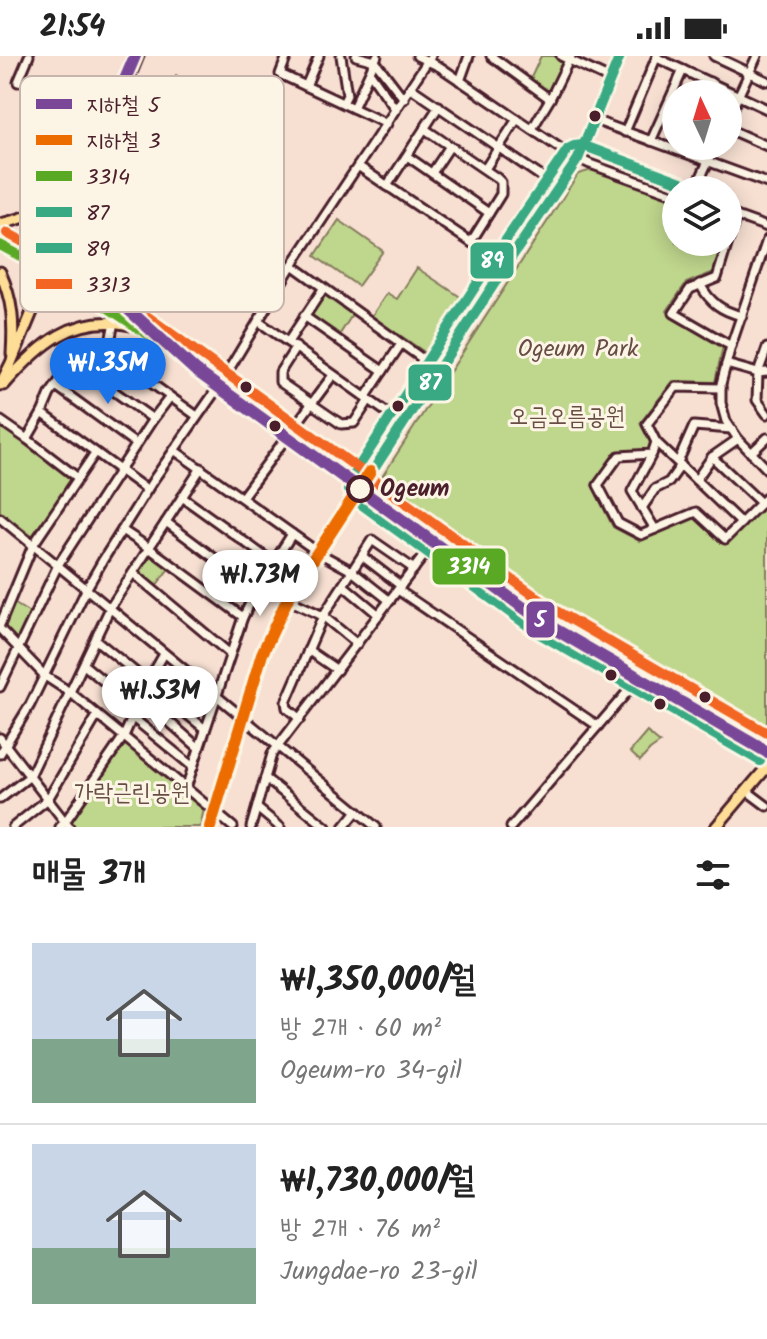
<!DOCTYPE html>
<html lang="ko">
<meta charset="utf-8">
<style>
:root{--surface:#fff;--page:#f2f2f2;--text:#222;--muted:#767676;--line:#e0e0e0;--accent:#1a73e8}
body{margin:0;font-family:Kalam,"Poor Story",sans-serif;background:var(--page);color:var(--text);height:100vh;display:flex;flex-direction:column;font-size:30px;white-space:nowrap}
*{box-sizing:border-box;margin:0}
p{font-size:26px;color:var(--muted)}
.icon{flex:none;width:44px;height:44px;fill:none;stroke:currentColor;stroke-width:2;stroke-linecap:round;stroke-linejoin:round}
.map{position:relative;height:771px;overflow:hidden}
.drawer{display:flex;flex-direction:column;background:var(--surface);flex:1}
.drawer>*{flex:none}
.needle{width:52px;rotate:356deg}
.tools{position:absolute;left:662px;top:24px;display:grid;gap:16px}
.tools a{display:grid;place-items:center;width:80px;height:80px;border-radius:50%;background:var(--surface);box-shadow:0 4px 20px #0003;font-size:40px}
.price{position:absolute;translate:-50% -68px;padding:0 18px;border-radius:28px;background:#fff;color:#222;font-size:26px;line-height:52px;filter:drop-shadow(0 2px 4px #0008)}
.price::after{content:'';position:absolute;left:50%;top:48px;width:24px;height:18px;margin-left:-12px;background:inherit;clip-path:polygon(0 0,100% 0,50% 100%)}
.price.current{background:var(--accent);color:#fff}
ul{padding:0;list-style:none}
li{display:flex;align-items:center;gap:24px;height:200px;padding:0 32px}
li+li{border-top:2px solid var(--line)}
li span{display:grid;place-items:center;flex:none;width:224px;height:160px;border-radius:0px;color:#555}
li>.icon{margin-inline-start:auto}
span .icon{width:96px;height:96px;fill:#fffc;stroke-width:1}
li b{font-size:34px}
h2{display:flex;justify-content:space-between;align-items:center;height:96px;padding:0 32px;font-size:34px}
.status{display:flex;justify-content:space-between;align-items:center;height:56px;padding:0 40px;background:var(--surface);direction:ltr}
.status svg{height:22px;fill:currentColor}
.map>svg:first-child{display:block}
</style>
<div class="status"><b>21:54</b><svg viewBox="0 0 49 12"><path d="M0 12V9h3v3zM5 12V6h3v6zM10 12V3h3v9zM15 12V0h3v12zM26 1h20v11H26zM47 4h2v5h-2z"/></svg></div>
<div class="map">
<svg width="767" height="771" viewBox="0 0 767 771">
<rect width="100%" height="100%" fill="#f7e0d2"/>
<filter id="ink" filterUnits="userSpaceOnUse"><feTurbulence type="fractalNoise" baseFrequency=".0125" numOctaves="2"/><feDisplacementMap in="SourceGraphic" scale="16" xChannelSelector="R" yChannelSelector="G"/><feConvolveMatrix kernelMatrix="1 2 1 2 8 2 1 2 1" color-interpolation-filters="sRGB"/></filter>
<g filter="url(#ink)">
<g fill="#bfd68d" stroke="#847a5c" stroke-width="2">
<path d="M541 0H559L567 4 551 37H546L529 26Z"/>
<path d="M176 19 187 27 191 22 209 36 196 51 166 31Z"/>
<path d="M592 114 676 143V186H724L714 216 686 227 667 255 723 290 715 326 673 325 640 367 650 386 649 392C639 399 626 391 615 398L592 429 613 471 639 485 695 461 725 487 767 446V673L545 551 380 424 578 118Z"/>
<path d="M339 164 383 195 358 230 315 200Z"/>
<path d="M417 212 465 244 429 299 398 278 396 279 371 261 387 237 397 243Z"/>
<path d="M324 235 354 256 338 281 306 260Z"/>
<path d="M0 367 75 424 32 480 0 456Z"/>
<path d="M150 495 170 511 156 530 137 514Z"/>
<path d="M12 546 33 559 18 589 1 571Z"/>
<path d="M647 676 660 687 650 694 640 705 630 696Z"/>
<path d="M125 684 204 753 200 771H75L69 764Z"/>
</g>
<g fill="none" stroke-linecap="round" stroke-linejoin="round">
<g stroke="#4a1f2b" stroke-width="13">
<g id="minor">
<path d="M287 0 280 18 387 68"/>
<path d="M341 0 347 39 343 47"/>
<path d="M356 0 375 5 404 43"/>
<path d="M417 0 440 11 567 97 590 108 676 139"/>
<path d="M491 0 550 43"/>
<path d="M561 0 610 23"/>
<path d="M714 0 767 25"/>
<path d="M657 2 767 53"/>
<path d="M370 17 396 54"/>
<path d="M460 25 469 0"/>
<path d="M18 26 29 0"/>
<path d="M306 30 319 0"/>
<path d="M411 32 558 132"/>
<path d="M704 38 710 26"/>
<path d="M353 52 377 0"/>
<path d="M728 62 757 0"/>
<path d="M594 64 767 127"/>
<path d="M425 73 497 122 501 126V138L471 186"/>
<path d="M532 73 550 43 571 0"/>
<path d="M728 73 767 90"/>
<path d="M625 76 657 0"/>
<path d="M651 85 683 14"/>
<path d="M407 100 489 157"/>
<path d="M358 110 506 210"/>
<path d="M485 113 517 63"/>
<path d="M432 117 450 90"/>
<path d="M387 130 439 50"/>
<path d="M695 134 715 90"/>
<path d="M728 157 767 171"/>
<path d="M767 184 731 290 721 328V347L726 365 738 383 767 413"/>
<path d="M292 209 438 314"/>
<path d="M700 228C710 247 722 255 742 260"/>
<path d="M304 260 383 315"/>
<path d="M258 265 403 368"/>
<path d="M288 286 323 233"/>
<path d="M731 290 674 257 690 233 717 222 736 160"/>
<path d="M296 291 280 316V326L341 368 354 367 369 344"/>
<path d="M767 292 758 317 757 344 767 358"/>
<path d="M108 296 197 360"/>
<path d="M108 296 114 266"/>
<path d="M726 308 758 317 767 316"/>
<path d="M80 311 153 363"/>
<path d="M56 330 136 388"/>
<path d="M721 332 676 331 647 368 656 386 652 398 619 400 598 429 618 467 641 479 696 456 725 483 767 441"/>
<path d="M365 342 401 288"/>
<path d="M42 357 147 434"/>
<path d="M1 365 27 383"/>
<path d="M656 386 741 467"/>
<path d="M174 394 319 497 352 515 390 545"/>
<path d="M751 397 767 382"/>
<path d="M652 398 632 435 655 473"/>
<path d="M712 401 761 447"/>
<path d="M678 406 694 370 731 373"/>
<path d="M78 422 27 383 42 357 50 338 62 321 108 296"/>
<path d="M696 424 712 401 738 383"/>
<path d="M182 441 274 507"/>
<path d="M242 441 333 319"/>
<path d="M642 452 655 433 669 426 681 409"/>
<path d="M0 462 376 771"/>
<path d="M166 466 257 534"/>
<path d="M122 474 149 492 243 561"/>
<path d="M362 500 401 530"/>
<path d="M133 517 230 598"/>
<path d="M343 529 379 559"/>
<path d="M398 534 598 670"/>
<path d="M289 544 323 560 357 588"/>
<path d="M0 569 33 489 95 397"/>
<path d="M0 573 45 620 71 637 233 771"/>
<path d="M96 584 205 673"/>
<path d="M308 594 337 614"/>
<path d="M84 609 136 652"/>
<path d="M0 631 58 509 153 363 170 341"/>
<path d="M141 641 199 692"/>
<path d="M132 661 193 711"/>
<path d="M300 663 287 652 286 646 323 560 372 484 414 513"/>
<path d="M0 682 69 771"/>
<path d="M0 698 30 649 88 530 103 504 154 423 219 330 292 209 431 0"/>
<path d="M265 722 326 771"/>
<path d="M186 732 243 561 260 528 292 478"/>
<path d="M747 735 767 750"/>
<path d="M0 743 30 720 110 552 201 412"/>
<path d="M257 752 280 771"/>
<path d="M13 771 48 743 97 660"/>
<path d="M60 771 65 766 124 680 148 626 164 598"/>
<path d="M251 771 272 698 435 485"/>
<path d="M344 771 357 755"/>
<path d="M511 771 641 620"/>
</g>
</g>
<g stroke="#4a1f2b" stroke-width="15">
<g id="major">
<path d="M102 98C98 120 92 144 93 167 93 204 114 235 134 265"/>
<path d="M0 168C44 158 59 147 89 113"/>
<path d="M0 189 28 203"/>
<path d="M0 216C13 245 14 266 12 298"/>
<path d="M74 229 143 275 545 565 767 693"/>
<path d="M0 329 11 307 138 0"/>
<path d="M4 329C39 289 74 257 130 269"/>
<path d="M212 771 264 598 289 544 509 205 578 103 620 0"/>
<path d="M716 771 767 711"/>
</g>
</g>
<use href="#minor" stroke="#fcf5e5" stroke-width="7"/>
<use href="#major" stroke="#fedd96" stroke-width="9"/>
<g stroke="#4a1f2b" stroke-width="15" stroke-linecap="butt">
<path id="major-bridge" d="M28 203 74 229"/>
</g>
<use href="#major-bridge" stroke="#fedd96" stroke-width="9"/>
<g stroke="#fcf5e5" stroke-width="16">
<path id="bus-1" d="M0 189 74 229 143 275 545 565 767 693"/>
</g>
<g stroke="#fcf5e5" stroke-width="16">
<path id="bus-2" d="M212 771 264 598 289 544 509 205 578 103 620 0"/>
</g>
<g stroke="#fcf5e5" stroke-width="16">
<path id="bus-3" d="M681 126 582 89 574 90 568 93 497 197 350 424 348 434 354 443 538 577 760 705"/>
</g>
<g stroke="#fcf5e5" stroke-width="16">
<path id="bus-4" d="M7 177 81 217 151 263 553 553 767 677"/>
</g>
<use href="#bus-1" stroke="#5aa925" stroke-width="10"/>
<use href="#bus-2" stroke="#38a983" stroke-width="10"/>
<use href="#bus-3" stroke="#38a983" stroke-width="10"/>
<use href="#bus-4" stroke="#f26522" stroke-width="10"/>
<g stroke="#fcf5e5" stroke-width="18">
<path id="metro-1" d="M135 0 101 80 90 137V183L98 211 128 253 195 314 546 568 767 696"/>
</g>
<g stroke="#fcf5e5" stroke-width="18">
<path id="metro-2" d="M210 771 262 598 288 542 370 416"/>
</g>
<use href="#metro-1" stroke="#794698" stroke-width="12"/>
<use href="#metro-2" stroke="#ed6c00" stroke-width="12"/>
</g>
</g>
<g fill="#4a1f2b" stroke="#fcf5e5" stroke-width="3">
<circle cx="595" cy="60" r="7"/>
<circle cx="246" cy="331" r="7"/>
<circle cx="398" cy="350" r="7"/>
<circle cx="275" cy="370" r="7"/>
<circle cx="611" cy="619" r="7"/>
<circle cx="705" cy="641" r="7"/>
<circle cx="660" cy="648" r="7"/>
</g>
<circle fill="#fcf5e5" stroke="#4a1f2b" stroke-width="4" cx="360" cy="433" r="12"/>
<g text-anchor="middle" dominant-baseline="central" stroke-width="6" stroke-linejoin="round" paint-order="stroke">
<g font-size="24" fill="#674d44" stroke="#fcf5e5">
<text x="578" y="293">Ogeum Park</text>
<text x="567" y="361">오금오름공원</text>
<text x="132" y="737">가락근린공원</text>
</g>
<g font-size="24" font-weight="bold" fill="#4a1f2b" stroke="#fcf5e5" text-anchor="start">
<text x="380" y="433">Ogeum</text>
</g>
</g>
<rect x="20" y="20" width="264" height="236" rx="12" fill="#fcf5e5" stroke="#c7b5ad" stroke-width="2"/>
<rect x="36" y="43" width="36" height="10" fill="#794698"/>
<rect x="36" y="79" width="36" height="10" fill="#ed6c00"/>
<rect x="36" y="115" width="36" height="10" fill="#5aa925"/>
<rect x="36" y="151" width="36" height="10" fill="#38a983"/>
<rect x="36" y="187" width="36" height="10" fill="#38a983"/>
<rect x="36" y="223" width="36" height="10" fill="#f26522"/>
<g font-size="22" fill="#4a1f2b">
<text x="86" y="56">지하철 5</text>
<text x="86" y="92">지하철 3</text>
<text x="86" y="128">3314</text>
<text x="86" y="164">87</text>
<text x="86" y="200">89</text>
<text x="86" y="236">3313</text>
</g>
<g stroke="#fcf5e5" stroke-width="3">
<rect x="469" y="185" width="46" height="39" rx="8" fill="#38a983"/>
<rect x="407" y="307" width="46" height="39" rx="8" fill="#38a983"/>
<rect x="431" y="491" width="76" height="39" rx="8" fill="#5aa925"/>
<rect x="525" y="544" width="31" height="39" rx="8" fill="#794698"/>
</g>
<g font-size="22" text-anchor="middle" font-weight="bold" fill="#fff">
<text x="492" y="212">89</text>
<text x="430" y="334">87</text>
<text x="469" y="518">3314</text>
<text x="540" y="571">5</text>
</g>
</svg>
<div class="tools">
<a><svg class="needle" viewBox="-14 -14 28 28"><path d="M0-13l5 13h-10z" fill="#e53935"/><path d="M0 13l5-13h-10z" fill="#767676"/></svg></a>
<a><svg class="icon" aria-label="layers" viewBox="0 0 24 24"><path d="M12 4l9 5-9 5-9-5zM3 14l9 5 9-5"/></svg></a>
</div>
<b class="price current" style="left:108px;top:350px">₩1.35M</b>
<b class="price" style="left:260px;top:562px">₩1.73M</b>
<b class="price" style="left:160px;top:678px">₩1.53M</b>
</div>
<section class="drawer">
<h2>매물 3개<svg class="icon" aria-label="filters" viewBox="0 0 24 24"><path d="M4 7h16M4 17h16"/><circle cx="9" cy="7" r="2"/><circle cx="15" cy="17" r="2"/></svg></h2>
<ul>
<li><span style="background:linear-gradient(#c9d6e8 60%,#7fa58c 0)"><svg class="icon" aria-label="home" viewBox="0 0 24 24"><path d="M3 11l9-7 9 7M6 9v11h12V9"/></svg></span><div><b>₩1,350,000/월</b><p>방 2개 · 60 m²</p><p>Ogeum-ro 34-gil</p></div></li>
<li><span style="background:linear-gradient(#c9d6e8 65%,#7fa58c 0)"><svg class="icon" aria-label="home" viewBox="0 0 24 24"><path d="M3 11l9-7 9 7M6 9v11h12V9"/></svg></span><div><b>₩1,730,000/월</b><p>방 2개 · 76 m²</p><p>Jungdae-ro 23-gil</p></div></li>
</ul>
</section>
